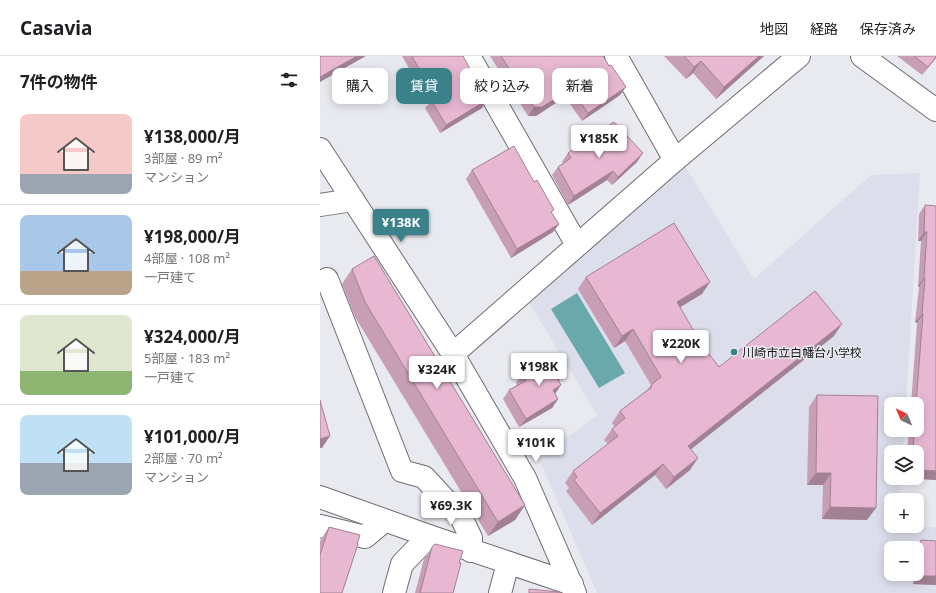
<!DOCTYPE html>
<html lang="ja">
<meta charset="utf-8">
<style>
:root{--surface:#fff;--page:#f6f6f6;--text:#202124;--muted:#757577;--line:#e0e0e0;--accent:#3a818a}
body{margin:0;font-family:"Noto Sans","Noto Sans JP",sans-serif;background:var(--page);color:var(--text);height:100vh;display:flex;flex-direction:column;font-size:15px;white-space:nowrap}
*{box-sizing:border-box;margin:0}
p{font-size:13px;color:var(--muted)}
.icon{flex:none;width:22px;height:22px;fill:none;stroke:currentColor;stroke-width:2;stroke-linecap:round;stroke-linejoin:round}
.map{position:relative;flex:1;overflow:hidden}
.panel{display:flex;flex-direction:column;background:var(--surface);width:320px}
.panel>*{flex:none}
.hud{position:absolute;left:12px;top:12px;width:380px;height:36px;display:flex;gap:8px}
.needle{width:26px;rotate:316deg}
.controls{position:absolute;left:564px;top:341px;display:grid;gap:8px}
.controls a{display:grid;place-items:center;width:40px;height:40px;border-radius:8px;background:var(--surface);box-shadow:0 2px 10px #0003;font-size:20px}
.price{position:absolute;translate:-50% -34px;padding:0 9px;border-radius:4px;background:#fff;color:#222;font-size:13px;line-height:26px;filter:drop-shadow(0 1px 2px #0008)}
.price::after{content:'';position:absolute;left:50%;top:24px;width:12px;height:9px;margin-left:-6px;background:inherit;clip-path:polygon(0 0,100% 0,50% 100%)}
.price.selected{background:var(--accent);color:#fff}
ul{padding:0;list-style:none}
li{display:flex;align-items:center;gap:12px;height:100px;padding:0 20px}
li+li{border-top:1px solid var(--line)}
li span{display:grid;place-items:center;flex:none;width:112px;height:80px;border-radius:8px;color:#555}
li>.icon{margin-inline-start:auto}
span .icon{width:48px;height:48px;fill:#fffc;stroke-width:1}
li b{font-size:17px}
h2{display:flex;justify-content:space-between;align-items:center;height:48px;padding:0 20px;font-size:17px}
.chip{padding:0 14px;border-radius:8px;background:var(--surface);box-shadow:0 2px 10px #0003;font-size:14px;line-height:36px}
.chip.selected{background:var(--accent);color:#fff}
header{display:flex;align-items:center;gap:24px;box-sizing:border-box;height:56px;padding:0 20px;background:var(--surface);border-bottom:1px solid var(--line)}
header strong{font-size:19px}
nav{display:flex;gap:22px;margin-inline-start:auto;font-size:14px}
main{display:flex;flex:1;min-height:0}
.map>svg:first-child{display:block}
</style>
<header>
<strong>Casavia</strong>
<nav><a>地図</a><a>経路</a><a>保存済み</a></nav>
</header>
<main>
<section class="panel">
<h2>7件の物件<svg class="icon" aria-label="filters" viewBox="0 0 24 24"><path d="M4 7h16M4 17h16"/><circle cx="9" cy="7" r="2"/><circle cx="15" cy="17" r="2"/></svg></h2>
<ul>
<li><span style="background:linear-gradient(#f6c9c9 75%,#9aa5b1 0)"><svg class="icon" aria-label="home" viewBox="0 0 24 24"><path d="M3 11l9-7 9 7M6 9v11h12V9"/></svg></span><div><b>¥138,000/月</b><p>3部屋 · 89 m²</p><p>マンション</p></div></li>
<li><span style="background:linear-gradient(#a9c7e8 70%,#b9a48a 0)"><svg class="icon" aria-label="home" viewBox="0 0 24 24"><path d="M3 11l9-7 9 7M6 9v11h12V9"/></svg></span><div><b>¥198,000/月</b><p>4部屋 · 108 m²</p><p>一戸建て</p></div></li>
<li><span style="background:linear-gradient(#dfe7d0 70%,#8fb573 0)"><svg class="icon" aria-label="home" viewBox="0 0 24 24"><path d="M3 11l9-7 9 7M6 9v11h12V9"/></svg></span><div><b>¥324,000/月</b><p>5部屋 · 183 m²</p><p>一戸建て</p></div></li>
<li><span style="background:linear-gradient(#bfe0f5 60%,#9aa5b1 0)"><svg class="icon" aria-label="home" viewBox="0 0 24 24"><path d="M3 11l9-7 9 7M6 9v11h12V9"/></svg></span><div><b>¥101,000/月</b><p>2部屋 · 70 m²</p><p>マンション</p></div></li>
</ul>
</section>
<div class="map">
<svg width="616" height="537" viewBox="0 0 616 537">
<rect width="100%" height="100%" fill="#e9eaf0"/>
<path fill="#dcdeec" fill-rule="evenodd" d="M365 110 434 223 551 119 600 117 586 348H571V374H584L583 396H571V422H581L580 444H571V470H597V466L603 471H616V537H277L219 403 277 359 208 245ZM571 492H597V518H571Z"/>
<path fill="#6aa9ab" d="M257 237 305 317 279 332 231 253Z"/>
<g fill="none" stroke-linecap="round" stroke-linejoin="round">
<g stroke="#6c6d72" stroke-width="24">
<g id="minor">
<path d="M149 0 257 189"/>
<path d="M296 0 355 104"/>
<path d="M542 0 616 54"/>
<path d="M0 93 133 298 205 422 255 537"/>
<path d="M0 149 33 144"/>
<path d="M7 223 82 415 104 421 141 461 151 482V495"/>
<path d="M133 298 355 104 479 0"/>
<path d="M0 441 109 480 252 528"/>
<path d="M0 470 45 481 64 465"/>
<path d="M74 537 82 508 109 480"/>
<path d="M180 537 188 507"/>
</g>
</g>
<use href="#minor" stroke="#fff" stroke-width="22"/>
</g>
<g fill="#c89eb5">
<path d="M82 0H143L162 52 120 77 105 52 109 48Z"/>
<path d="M170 0H283L289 10 306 31 300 39 262 65 245 41 216 60H208Z"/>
<path d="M344 0H444L396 43 373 17 366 23Z"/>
<path d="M577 0H616V2L602 19Z"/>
<path d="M248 97 317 106 292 129 287 124 248 149 232 119 238 111 243 107 242 106Z"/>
<path d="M152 114 232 157 239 168 233 176 191 202 146 123Z"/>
<path d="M605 149 616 424 586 422H597V396H587L589 374H597V348H591L597 267 595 266 599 231 598 230 601 185H598L599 158Z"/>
<path d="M32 213 205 449 195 464 168 480 35 261 22 228Z"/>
<path d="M266 221 382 238 359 251 382 289 399 311 514 280 371 393 370 414 346 433 335 419 272 469 246 435 249 432 245 427 253 415 288 388 284 384 292 373 295 371 292 367 300 355 327 334 331 329 305 285 294 292 258 233Z"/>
<path d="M246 315 240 323 238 324 235 338 238 343 232 352 199 371 183 343 189 334 197 329 196 327 202 318Z"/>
<path d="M497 339 547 464 502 463 503 429H487L489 351Z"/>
<path d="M9 471 37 488 0 537V486L1 483Z"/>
<path d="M601 484 616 485V529L593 528V518H597V492H595Z"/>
<path d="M112 491 139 507 133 537H95L104 503Z"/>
</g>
<g fill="#a28194">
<path d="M37 0H46L0 26V21Z"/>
<path d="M439 0H444L396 43 404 31Z"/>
<path d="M616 1V2L602 19 608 11Z"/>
<path d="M381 5 373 17 366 23 374 11Z"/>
<path d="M306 31 300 39 262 65 268 57Z"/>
<path d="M251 33 245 41 216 60H208L214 51Z"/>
<path d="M167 44 162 52 120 77 126 69Z"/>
<path d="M323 97 317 106 292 129 298 121Z"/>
<path d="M293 115 287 124 248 149 254 140Z"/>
<path d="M239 168 233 176 191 202 197 193Z"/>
<path d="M604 176H607L601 185H598Z"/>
<path d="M604 222H605L599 231 598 230Z"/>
<path d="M390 226 382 238 349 258 357 246Z"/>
<path d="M602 258H603L597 267 595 266Z"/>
<path d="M522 268 514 280 360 402 368 390Z"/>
<path d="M313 273 305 285 294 292 302 280Z"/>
<path d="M246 315 240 323 230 329 236 320Z"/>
<path d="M241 329 235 338 233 334Z"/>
<path d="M238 343 232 352 199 371 206 363Z"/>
<path d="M10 380 2 392H0V383Z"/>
<path d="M378 402 370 414 346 433 354 421Z"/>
<path d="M343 408 335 419 272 469 280 457Z"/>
<path d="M597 414 616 415V424L586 422H597Z"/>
<path d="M496 417H511L503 429H487Z"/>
<path d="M205 449 195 464 168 480 178 466Z"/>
<path d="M510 451 556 452 547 464 502 463Z"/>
<path d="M599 520H616V529L593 528Z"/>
</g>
<g fill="#e8b8d3" stroke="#a28194">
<path d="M0 0H37L0 21Z"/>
<path d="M92 0H143L167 44 126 69 111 44 115 42Z"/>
<path d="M181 0H283L289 10 291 9 306 31 268 57 251 33 222 51H214Z"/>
<path d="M364 0H439L404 31 381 5 374 11Z"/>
<path d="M594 0H616V1L608 11Z"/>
<path d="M294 66 323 97 298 121 293 115 254 140 238 111 251 102 248 97Z"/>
<path d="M194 90 214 126 217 124 234 154 231 156 239 168 197 193 152 114Z"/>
<path d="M605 149 616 150V415L597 414V396H593L594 374H597V348H596L603 258H602L605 222H604L607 176H604Z"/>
<path d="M354 167 390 226 357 246 382 289 399 311 495 235 522 268 368 390 378 402 354 421 343 408 280 457 254 424 257 421 253 415 298 380 292 373 305 362 300 355 332 331 331 329 341 321 313 273 302 280 266 221Z"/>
<path d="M54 200 205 449 178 466 45 246 32 213Z"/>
<path d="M236 298 246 315 236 320 241 329 233 334 238 343 206 363 189 334 206 325 202 318Z"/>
<path d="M497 339 558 340 556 452 510 451 511 417H496Z"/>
<path d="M0 344 10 380 0 383Z"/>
<path d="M9 471 40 479 37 488H38L22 537H0V499Z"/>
<path d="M601 484 616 485V520H599Z"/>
<path d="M115 488 143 495 139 507H141L133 537H100L112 491Z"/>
<path d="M209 533 239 536V537H209Z"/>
</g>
<circle fill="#3a818a" stroke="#e9eaf0" stroke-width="1.5" cx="414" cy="296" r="4"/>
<g text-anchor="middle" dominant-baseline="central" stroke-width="3" stroke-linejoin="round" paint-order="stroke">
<g font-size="12" fill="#18181a" stroke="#e9eaf0" text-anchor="start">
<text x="422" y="296">川崎市立白幡台小学校</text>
</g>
</g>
</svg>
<div class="controls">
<a><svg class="needle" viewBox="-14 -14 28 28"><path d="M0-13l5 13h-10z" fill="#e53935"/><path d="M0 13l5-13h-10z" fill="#757577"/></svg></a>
<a><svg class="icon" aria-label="layers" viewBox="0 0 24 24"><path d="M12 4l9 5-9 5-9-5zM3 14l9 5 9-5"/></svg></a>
<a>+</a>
<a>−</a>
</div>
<b class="price" style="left:279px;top:103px">¥185K</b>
<b class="price selected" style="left:81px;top:187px">¥138K</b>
<b class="price" style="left:361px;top:308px">¥220K</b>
<b class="price" style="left:219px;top:331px">¥198K</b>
<b class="price" style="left:117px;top:334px">¥324K</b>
<b class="price" style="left:216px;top:407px">¥101K</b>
<b class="price" style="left:131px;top:470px">¥69.3K</b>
<div class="hud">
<a class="chip">購入</a>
<a class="chip selected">賃貸</a>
<a class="chip">絞り込み</a>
<a class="chip">新着</a>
</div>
</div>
</main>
